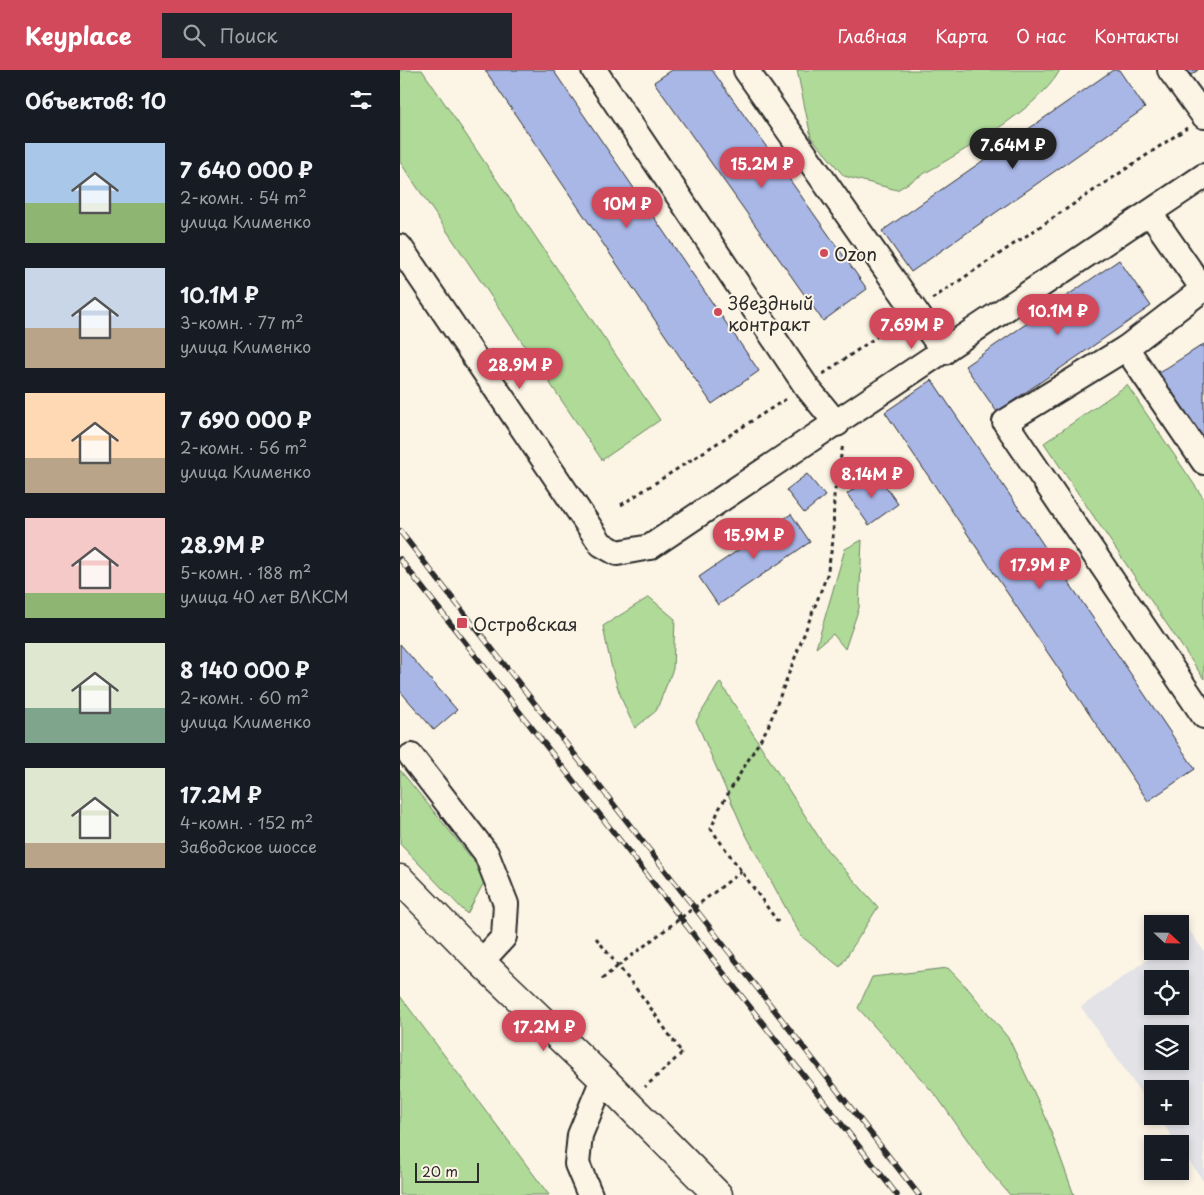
<!DOCTYPE html>
<html lang="ru">
<meta charset="utf-8">
<style>
:root{--surface:#171b24;--page:#20242c;--text:#f1f3f6;--muted:#9ea1a6;--accent:#d1495b}
body{margin:0;font-family:"Playpen Sans",sans-serif;background:var(--page);color:var(--text);height:100vh;display:flex;flex-direction:column;font-size:19px;white-space:nowrap}
*{box-sizing:border-box;margin:0}
p{font-size:16px;color:var(--muted)}
.icon{flex:none;width:28px;height:28px;fill:none;stroke:currentColor;stroke-width:2;stroke-linecap:round;stroke-linejoin:round}
.map{position:relative;flex:1;overflow:hidden}
.panel{display:flex;flex-direction:column;background:var(--surface);width:400px}
.panel>*{flex:none}
.needle{width:32px;rotate:112deg}
.tools{position:absolute;left:744px;top:845px;display:grid;gap:10px}
.tools a{display:grid;place-items:center;width:45px;height:45px;border-radius:0px;background:var(--surface);box-shadow:0 2px 8px #0003;font-size:25px}
.scale{position:absolute;left:15px;bottom:12px;width:64px;box-sizing:border-box;padding-left:5px;border:2px solid #2b2b2b;border-top:0;font-size:14px;line-height:18px;white-space:nowrap;color:#2b2b2b;-webkit-text-stroke:4px #fcf5e5;paint-order:stroke}
.price{position:absolute;translate:-50% -42px;padding:0 11px;border-radius:18px;background:var(--accent);color:#fff;font-size:16px;line-height:32px;filter:drop-shadow(0 1px 2px #0008)}
.price::after{content:'';position:absolute;left:50%;top:30px;width:15px;height:11px;margin-left:-8px;background:inherit;clip-path:polygon(0 0,100% 0,50% 100%)}
.price.current{background:#222;color:#fff}
ul{padding:0;list-style:none}
li{display:flex;align-items:center;gap:15px;height:125px;padding:0 25px}
li span{display:grid;place-items:center;flex:none;width:140px;height:100px;border-radius:0px;color:#555}
li>.icon{margin-inline-start:auto}
span .icon{width:60px;height:60px;fill:#fffc;stroke-width:1}
li b{font-size:21px}
h2{display:flex;justify-content:space-between;align-items:center;height:60px;padding:0 25px;font-size:21px}
header{display:flex;align-items:center;gap:30px;box-sizing:border-box;height:70px;padding:0 25px;background:var(--accent);color:#fff}
header strong{font-size:24px}
nav{display:flex;gap:28px;margin-inline-start:auto;font-size:18px}
.search{width:350px;height:45px;background:var(--page);display:flex;align-items:center;gap:12px;box-sizing:border-box;padding:0 18px;border-radius:0px;color:var(--muted);font-size:19px}
main{display:flex;flex:1;min-height:0}
.map>svg:first-child{display:block}
</style>
<header>
<strong>Keyplace</strong>
<div class="search"><svg class="icon" aria-label="search" viewBox="0 0 24 24"><circle cx="10" cy="10" r="6"/><path d="M15 15l6 6"/></svg>Поиск</div>
<nav><a>Главная</a><a>Карта</a><a>О нас</a><a>Контакты</a></nav>
</header>
<main>
<section class="panel">
<h2>Объектов: 10<svg class="icon" aria-label="filters" viewBox="0 0 24 24"><path d="M4 7h16M4 17h16"/><circle cx="9" cy="7" r="2"/><circle cx="15" cy="17" r="2"/></svg></h2>
<ul>
<li><span style="background:linear-gradient(#a9c7e8 60%,#8fb573 0)"><svg class="icon" aria-label="home" viewBox="0 0 24 24"><path d="M3 11l9-7 9 7M6 9v11h12V9"/></svg></span><div><b>7 640 000 ₽</b><p>2-комн. · 54 m²</p><p>улица Клименко</p></div></li>
<li><span style="background:linear-gradient(#c9d6e8 60%,#b9a48a 0)"><svg class="icon" aria-label="home" viewBox="0 0 24 24"><path d="M3 11l9-7 9 7M6 9v11h12V9"/></svg></span><div><b>10.1M ₽</b><p>3-комн. · 77 m²</p><p>улица Клименко</p></div></li>
<li><span style="background:linear-gradient(#ffd9b3 65%,#b9a48a 0)"><svg class="icon" aria-label="home" viewBox="0 0 24 24"><path d="M3 11l9-7 9 7M6 9v11h12V9"/></svg></span><div><b>7 690 000 ₽</b><p>2-комн. · 56 m²</p><p>улица Клименко</p></div></li>
<li><span style="background:linear-gradient(#f6c9c9 75%,#8fb573 0)"><svg class="icon" aria-label="home" viewBox="0 0 24 24"><path d="M3 11l9-7 9 7M6 9v11h12V9"/></svg></span><div><b>28.9M ₽</b><p>5-комн. · 188 m²</p><p>улица 40 лет ВЛКСМ</p></div></li>
<li><span style="background:linear-gradient(#dfe7d0 65%,#7fa58c 0)"><svg class="icon" aria-label="home" viewBox="0 0 24 24"><path d="M3 11l9-7 9 7M6 9v11h12V9"/></svg></span><div><b>8 140 000 ₽</b><p>2-комн. · 60 m²</p><p>улица Клименко</p></div></li>
<li><span style="background:linear-gradient(#dfe7d0 75%,#b9a48a 0)"><svg class="icon" aria-label="home" viewBox="0 0 24 24"><path d="M3 11l9-7 9 7M6 9v11h12V9"/></svg></span><div><b>17.2M ₽</b><p>4-комн. · 152 m²</p><p>Заводское шоссе</p></div></li>
</ul>
</section>
<div class="map">
<svg width="804" height="1125" viewBox="0 0 804 1125">
<rect width="100%" height="100%" fill="#fcf5e5"/>
<filter id="ink" filterUnits="userSpaceOnUse"><feTurbulence type="fractalNoise" baseFrequency=".02" numOctaves="2"/><feDisplacementMap in="SourceGraphic" scale="10" xChannelSelector="R" yChannelSelector="G"/><feConvolveMatrix kernelMatrix="1 2 1 2 8 2 1 2 1" color-interpolation-filters="sRGB"/></filter>
<g filter="url(#ink)">
<path fill="#e3e2e6" fill-rule="evenodd" d="M789 860 804 881V1112L780 1078V1074H777L758 1046H780V1019H752V1039L681 937 759 881H780V866ZM752 909H780V936H752ZM752 964H780V991H752Z"/>
<g fill="#afda98" stroke="#6d8262">
<path d="M0 0H22L260 350 202 390 0 92Z"/>
<path d="M397 0H660C637 44 541 92 497 120L444 106 411 67Z"/>
<path d="M727 315 804 429V609L644 373Z"/>
<path d="M462 470 459 538 445 579 433 564 416 578 445 479Z"/>
<path d="M249 527 275 549 273 599 256 641 235 658C217 624 210 594 203 556Z"/>
<path d="M320 612 427 780 478 837 440 897 401 866 345 763 296 651Z"/>
<path d="M0 700 87 807 67 844 0 774Z"/>
<path d="M548 898 569 920 609 969 646 1048 674 1125H610L587 1098 538 1028 458 938 472 907Z"/>
<path d="M0 926 149 1125H0Z"/>
</g>
<g fill="#a9b7e7" stroke="#2b2b2b">
<path d="M85 0H153L359 301 312 334Z"/>
<path d="M272 0H312L467 219 423 251 254 12Z"/>
<path d="M713 0H719L745 38 511 202 482 161Z"/>
<path d="M787 0H798L791 5Z"/>
<path d="M719 190 751 236 597 342 565 296Z"/>
<path d="M804 274V377L757 304Z"/>
<path d="M532 310 795 699 748 731 485 342Z"/>
<path d="M476 403 498 434 469 455 447 424Z"/>
<path d="M407 404 425 426 404 443 386 420Z"/>
<path d="M391 444 410 472 318 535 299 507Z"/>
<path d="M0 574 57 640 34 660 0 621Z"/>
</g>
<g fill="none" stroke-linecap="round" stroke-linejoin="round">
<g stroke="#2b2b2b" stroke-width="28">
<g id="minor">
<path d="M194 0 406 316 437 354"/>
<path d="M346 0 544 282"/>
<path d="M770 0 804 46"/>
<path d="M750 143 803 219 726 278 605 352 804 646"/>
<path d="M0 177 201 474 217 483 250 477 804 106"/>
<path d="M726 278 804 392"/>
<path d="M11 686 86 783 106 834 104 867 81 892"/>
<path d="M190 1125 177 1094 180 1065 203 1009"/>
</g>
</g>
<g stroke="#2b2b2b" stroke-width="31">
<path id="major" d="M0 809 81 892 203 1009 318 1125"/>
</g>
<g stroke="#2b2b2b" stroke-width="3" stroke-dasharray="4 4" stroke-linecap="butt">
<path d="M532 229 787 58"/>
<path d="M423 304 498 252"/>
<path d="M221 435 389 327"/>
<path d="M378 852 311 759 319 739 368 657 427 505 433 471 434 426 443 374"/>
<path d="M196 868 245 930 282 983 245 1017"/>
<path d="M202 909 218 896"/>
</g>
<use href="#minor" stroke="#fcf5e5" stroke-width="24"/>
<use href="#major" stroke="#fcf5e5" stroke-width="28"/>
<g stroke="#2b2b2b" stroke-width="5.5">
<g id="rail">
<path d="M0 461 519 1125"/>
<path d="M0 489 497 1125"/>
</g>
</g>
<use href="#rail" stroke="#fcf5e5" stroke-width="4" stroke-dasharray="11" stroke-linecap="butt"/>
<path stroke="#2b2b2b" stroke-width="3" stroke-dasharray="4 4" stroke-linecap="butt" d="M218 896 342 801"/>
</g>
</g>
<g fill="#d1495b" stroke="#fcf5e5" stroke-width="2">
<circle cx="424" cy="183" r="5"/>
<circle cx="318" cy="242" r="5"/>
<rect x="56" y="547" width="12" height="12" rx="2.5"/>
</g>
<g text-anchor="middle" dominant-baseline="central" stroke-width="4" stroke-linejoin="round" paint-order="stroke">
<g font-size="18" fill="#2b2b2b" stroke="#fcf5e5" text-anchor="start">
<text x="434" y="183">Ozon</text>
<text x="328" y="232">Звездный<tspan x="328" dy="21">контракт</tspan></text>
<text x="73" y="553">Островская</text>
</g>
</g>
</svg>
<div class="tools">
<a><svg class="needle" viewBox="-14 -14 28 28"><path d="M0-13l5 13h-10z" fill="#e53935"/><path d="M0 13l5-13h-10z" fill="#9ea1a6"/></svg></a>
<a><svg class="icon" aria-label="locate" viewBox="0 0 24 24"><circle cx="12" cy="12" r="6"/><path d="M12 2v4M12 18v4M2 12h4M18 12h4"/></svg></a>
<a><svg class="icon" aria-label="layers" viewBox="0 0 24 24"><path d="M12 4l9 5-9 5-9-5zM3 14l9 5 9-5"/></svg></a>
<a>+</a>
<a>−</a>
</div>
<div class="scale">20 m</div>
<b class="price current" style="left:613px;top:100px">7.64M ₽</b>
<b class="price" style="left:362px;top:119px">15.2M ₽</b>
<b class="price" style="left:227px;top:159px">10M ₽</b>
<b class="price" style="left:658px;top:266px">10.1M ₽</b>
<b class="price" style="left:512px;top:280px">7.69M ₽</b>
<b class="price" style="left:120px;top:320px">28.9M ₽</b>
<b class="price" style="left:472px;top:429px">8.14M ₽</b>
<b class="price" style="left:354px;top:490px">15.9M ₽</b>
<b class="price" style="left:640px;top:520px">17.9M ₽</b>
<b class="price" style="left:144px;top:982px">17.2M ₽</b>
</div>
</main>
